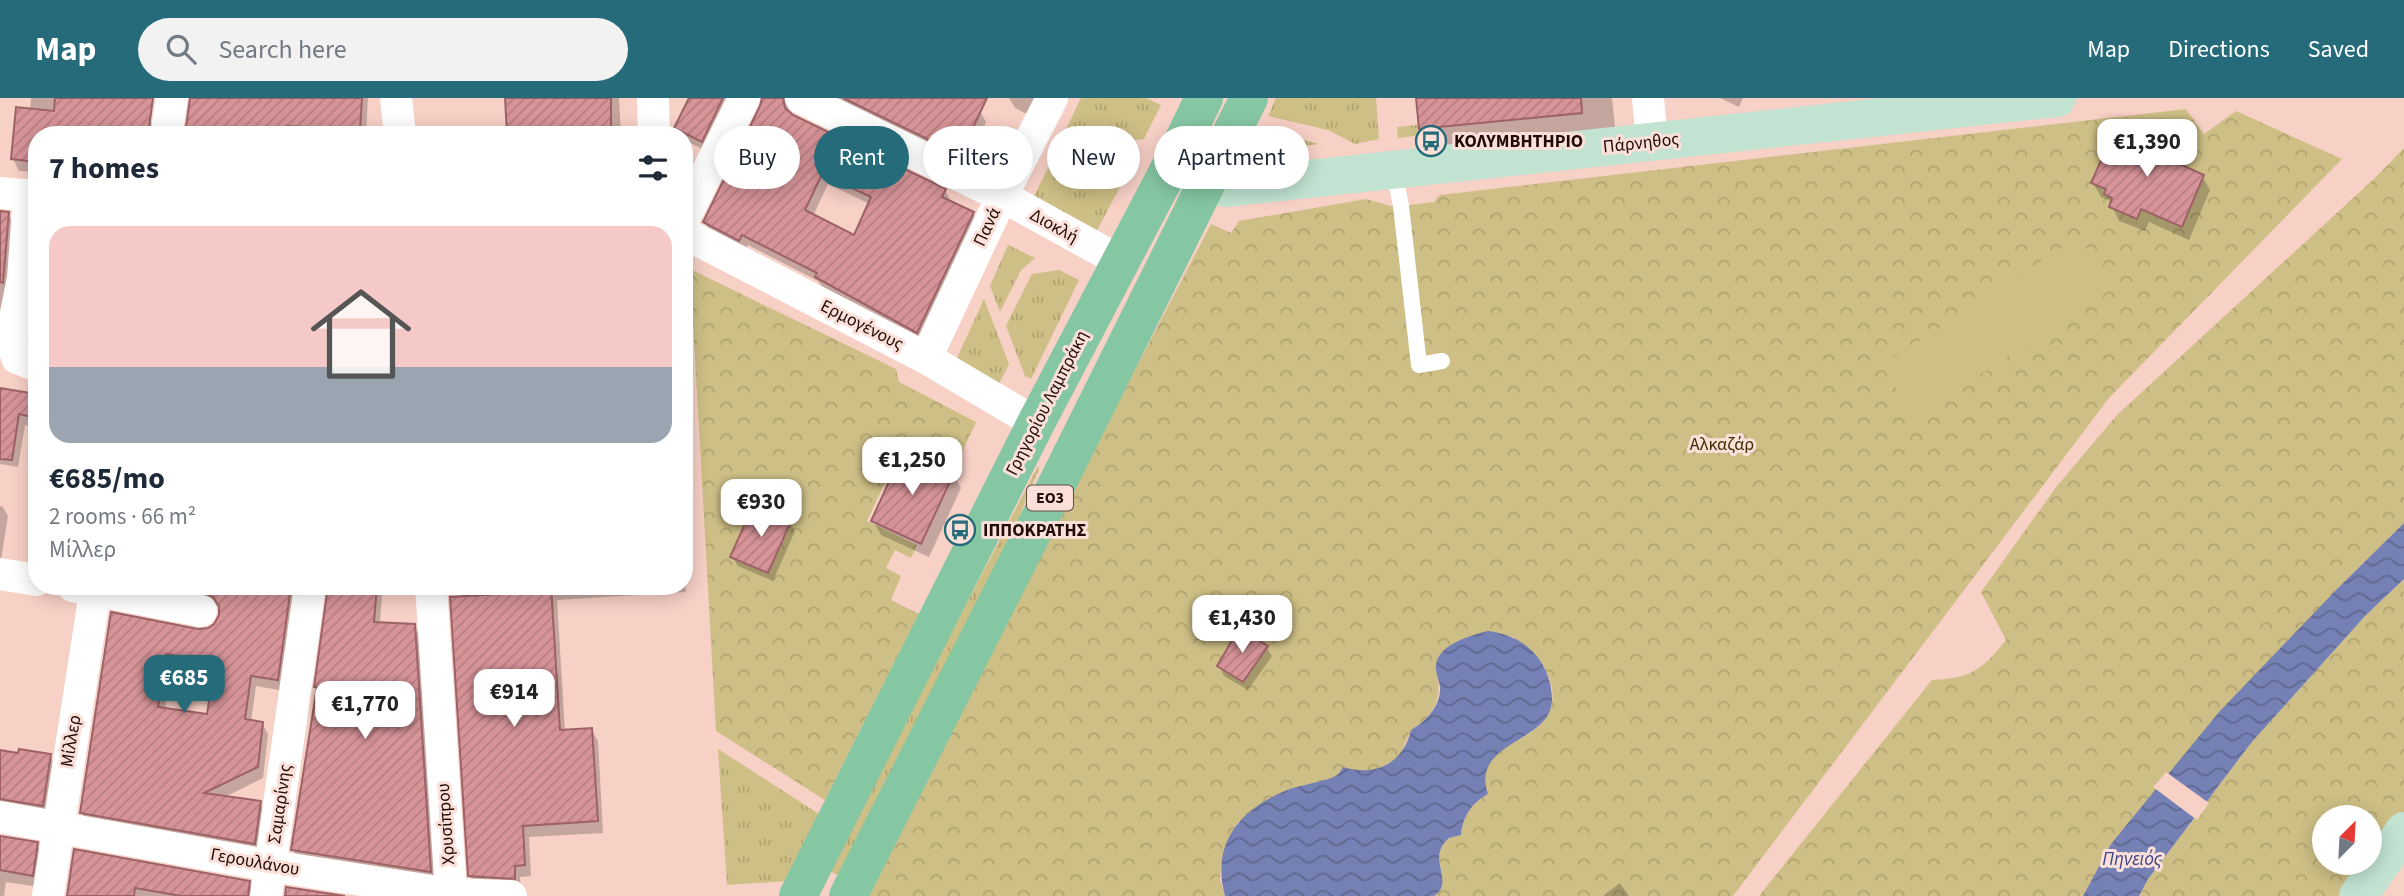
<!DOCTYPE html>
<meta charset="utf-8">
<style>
:root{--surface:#fff;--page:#f2f2f3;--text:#1f2937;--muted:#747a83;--line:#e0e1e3;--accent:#256b7a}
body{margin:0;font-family:"Source Sans 3",sans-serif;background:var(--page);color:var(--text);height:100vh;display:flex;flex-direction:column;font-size:26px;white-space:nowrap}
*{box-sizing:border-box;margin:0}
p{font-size:23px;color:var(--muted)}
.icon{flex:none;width:38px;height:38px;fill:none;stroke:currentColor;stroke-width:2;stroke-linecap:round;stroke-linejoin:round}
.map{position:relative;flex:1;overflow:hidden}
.side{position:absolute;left:28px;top:28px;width:665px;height:469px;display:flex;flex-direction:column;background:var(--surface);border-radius:28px;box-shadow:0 4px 18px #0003}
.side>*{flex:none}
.hud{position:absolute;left:714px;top:28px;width:665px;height:63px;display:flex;gap:14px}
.needle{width:46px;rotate:24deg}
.fabs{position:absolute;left:2312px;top:707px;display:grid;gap:14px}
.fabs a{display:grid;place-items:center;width:70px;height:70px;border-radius:50%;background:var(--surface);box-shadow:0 4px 18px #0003;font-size:35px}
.price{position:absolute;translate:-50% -60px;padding:0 16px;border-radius:14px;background:#fff;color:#222;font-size:23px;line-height:46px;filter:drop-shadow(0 2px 4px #0008)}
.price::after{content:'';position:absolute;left:50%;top:42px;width:21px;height:16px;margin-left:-10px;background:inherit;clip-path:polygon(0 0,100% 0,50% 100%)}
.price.selected{background:var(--accent);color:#fff}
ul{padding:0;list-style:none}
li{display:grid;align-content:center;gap:14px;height:371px;padding:0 21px}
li+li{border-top:2px solid var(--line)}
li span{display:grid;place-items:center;height:217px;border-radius:21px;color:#555}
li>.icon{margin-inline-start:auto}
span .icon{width:126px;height:126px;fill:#fffc;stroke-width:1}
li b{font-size:30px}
h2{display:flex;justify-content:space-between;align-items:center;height:84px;padding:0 21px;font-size:30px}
.pill{padding:0 24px;border-radius:32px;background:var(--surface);box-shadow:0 4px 18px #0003;font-size:24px;line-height:63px}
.pill.selected{background:var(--accent);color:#fff}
header{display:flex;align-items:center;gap:42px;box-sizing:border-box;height:98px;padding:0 35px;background:var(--accent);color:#fff}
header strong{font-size:33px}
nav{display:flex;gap:38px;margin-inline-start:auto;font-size:24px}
.search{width:490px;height:63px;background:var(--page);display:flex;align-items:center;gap:18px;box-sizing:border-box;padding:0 24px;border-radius:38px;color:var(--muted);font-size:26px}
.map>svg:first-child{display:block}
</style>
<header>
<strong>Map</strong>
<div class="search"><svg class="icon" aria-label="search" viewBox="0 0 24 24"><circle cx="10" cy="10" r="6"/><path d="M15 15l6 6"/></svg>Search here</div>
<nav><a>Map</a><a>Directions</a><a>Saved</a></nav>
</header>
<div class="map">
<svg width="2404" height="798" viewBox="0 0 2404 798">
<defs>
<pattern id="grass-tufts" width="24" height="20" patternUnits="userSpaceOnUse" patternTransform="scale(1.75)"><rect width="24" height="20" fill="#cebf86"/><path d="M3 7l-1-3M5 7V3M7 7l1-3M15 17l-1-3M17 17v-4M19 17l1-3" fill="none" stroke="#b1a372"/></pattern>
<pattern id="forest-crowns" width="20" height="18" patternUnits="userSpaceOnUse" patternTransform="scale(1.75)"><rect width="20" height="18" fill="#cebf86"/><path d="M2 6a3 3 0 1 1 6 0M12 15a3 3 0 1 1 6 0" fill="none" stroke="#b1a372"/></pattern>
<pattern id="water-waves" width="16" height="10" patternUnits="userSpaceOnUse" patternTransform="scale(1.75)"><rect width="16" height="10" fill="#7580b4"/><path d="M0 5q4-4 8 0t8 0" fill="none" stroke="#606790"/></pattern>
<pattern id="building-hatch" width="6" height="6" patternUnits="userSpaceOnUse" patternTransform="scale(1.75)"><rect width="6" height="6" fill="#d69498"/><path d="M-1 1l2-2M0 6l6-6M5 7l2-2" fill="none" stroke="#b77e82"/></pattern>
</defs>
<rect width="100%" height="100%" fill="#f7d0c6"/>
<g fill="url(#grass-tufts)">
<path d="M1081 0H1146L1161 7 1144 41 1056 52Z"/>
<path d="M1276 0H1376L1379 41 1355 46 1328 32 1268 18Z"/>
<path d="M1418 27 1419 33 1437 31 1438 35 1398 40 1397 29Z"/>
<path d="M1259 29 1318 46 1252 56 1249 51Z"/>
<path d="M1140 51 1094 138 1030 106 1052 62Z"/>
<path d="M1008 147 1035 160 1021 172 1000 214 990 188Z"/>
<path d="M1059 172 1079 182 1031 281 1025 278 1006 228 1032 176Z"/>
<path d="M984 201 1009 266 995 294 951 273Z"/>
<path d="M1038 368 1039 371 1001 462 839 778 828 772Z"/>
<path d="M718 651 819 716 788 783 727 787Z"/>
</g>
<g fill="url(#forest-crowns)" fill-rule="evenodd">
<path d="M2186 11 2204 36 2236 13 2342 61 2109 300 1733 798H1434L1437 796C1439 791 1443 784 1442 779 1440 763 1435 752 1449 740L1461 737C1463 718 1471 706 1488 696 1472 649 1529 646 1546 620 1566 589 1537 552 1511 538L1437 575C1442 602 1435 617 1411 632L1401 655 1392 664 1381 671 1337 678 1238 724 1228 742 1221 767 1220 781 1225 798H867L1066 404 1211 126 1231 135 1239 123 1366 101 1394 109 1434 104 1440 97Z"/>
<path d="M2404 50V425L2336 492 2111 746 2083 798H1759L1932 582C1972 580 1982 572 2006 542L1981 494 2057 388 2117 317 2376 79Z"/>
<path d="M690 171 896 271 899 284 976 324 954 372 902 348 867 423 917 447 911 460 895 452 886 470 901 478 891 502 919 516 825 702 716 633Z"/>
<path d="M2404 481V728L2354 798H2139L2148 781 2251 645 2365 518ZM2324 719H2370V765H2324Z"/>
</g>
<path fill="#cebf86" d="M2079 139 2113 190 1915 319 1881 268Z"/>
<g fill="url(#water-waves)">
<path d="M2404 425V481L2365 518 2251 645 2148 781 2139 798H2083L2111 746 2219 614 2336 492Z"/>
<path d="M1488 533C1519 537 1542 554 1550 585 1552 596 1554 606 1548 617 1532 645 1472 650 1488 696 1471 706 1463 718 1461 737L1449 740C1425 760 1456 784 1434 798H1225C1210 744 1242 709 1290 691 1301 687 1328 683 1337 677 1340 675 1341 672 1343 669 1375 679 1403 666 1411 632 1426 623 1441 608 1440 589 1439 582 1435 574 1436 567 1438 546 1472 537 1488 533Z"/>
</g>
<path fill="#f7d0c6" d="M2166 674 2209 705 2197 722 2153 689Z"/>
<g fill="#0003" fill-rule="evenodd">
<path d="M31 0H112L149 21 156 32V37H37V74L19 73 13 61 30 12Z"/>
<path d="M195 0H368L366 37H185Z"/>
<path d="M507 0H619L621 37H509Z"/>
<path d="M691 0H735L708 54 684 42V37H680L676 30Z"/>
<path d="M764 0H793L788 14 945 92 951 103 973 115 979 126 924 245 823 190 818 183 748 147 745 152 711 135 705 124 762 9ZM828 86 870 106 855 139 813 118Z"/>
<path d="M829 0H952L980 13 986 24 966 67Z"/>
<path d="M1009 0H1044L1033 19 1015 10Z"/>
<path d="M1418 0H1612L1615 30 1431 48 1421 30Z"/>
<path d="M1720 0H1743L1739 9Z"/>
<path d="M2148 44 2169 47 2179 66 2202 78 2210 92 2189 142 2149 124 2145 133 2119 123 2109 102 2101 99 2093 85 2130 48Z"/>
<path d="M0 114 8 116 15 127 10 190 0 219Z"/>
<path d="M29 286 37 288V329L25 327 18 369 0 366V291L27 296Z"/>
<path d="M953 376 961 390 929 459 881 437 873 423Z"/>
<path d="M0 408 3 409 8 418 0 468Z"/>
<path d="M790 424 795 433 773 483 738 468 732 458Z"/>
<path d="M684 464 686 494 557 502 565 633 591 631 598 643 603 735 529 739 531 778 520 779 521 792 477 789 470 778 462 488H684Z"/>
<path d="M124 488H301L284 593 256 588 251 624 262 625 268 636 263 680 223 700 260 705 266 715 260 756 88 725 81 714 112 516 198 533 208 532 216 527 221 516 220 510 213 506ZM171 566 211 572 214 579 209 618 165 612Z"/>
<path d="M329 488H377L382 496 380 526 414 528 420 539 436 784 299 763 293 752 318 592 316 589Z"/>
<path d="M1266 549 1272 558 1248 592 1224 578 1219 568Z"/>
<path d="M0 654 50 658 57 669 49 719 0 714Z"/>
<path d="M0 739 37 746 43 758 39 789 6 784 4 798H0Z"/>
<path d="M75 753 249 784 255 798H68Z"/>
<path d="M1620 785 1629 798H1604V797Z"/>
</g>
<g fill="url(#building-hatch)" stroke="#9d6266" stroke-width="2" fill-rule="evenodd">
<path d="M55 0H153L148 37 99 34 98 37H37V64L11 61 16 9 54 13Z"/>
<path d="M190 0H362L360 32 287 28V37H185Z"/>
<path d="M505 0H611V37H507Z"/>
<path d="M689 0H723L702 44 674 30Z"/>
<path d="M762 0H783L785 10 793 17 946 91 942 99 974 114 917 235 815 179 817 175 742 137 739 143 703 124 760 8ZM822 76 871 99 854 137 805 112Z"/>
<path d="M843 0H987L960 57Z"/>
<path d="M1416 0H1581L1582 15 1419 31Z"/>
<path d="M2133 35 2147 42 2149 36 2170 45 2168 50 2173 51 2170 57 2175 59 2173 63 2204 77 2182 129 2141 111 2137 121 2109 109 2112 100 2104 96 2106 91 2091 85 2112 38 2129 45Z"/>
<path d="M0 113 9 114 3 185 0 184Z"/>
<path d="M0 290 37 296V320L19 316 12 362 0 361Z"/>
<path d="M904 351 954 375 921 446 871 423Z"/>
<path d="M754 406 791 423 768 475 730 459Z"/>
<path d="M170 488H291L278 582 251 578 245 621 263 624 258 669 204 695 261 703 255 746 80 715 111 514 198 531 208 530 214 526 219 517V508L213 499 205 495ZM166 556 209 563 208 570 214 571 207 616 158 609Z"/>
<path d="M328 488H377L374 524 415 526 431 774 291 752 317 589H314Z"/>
<path d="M516 488H551L560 632 592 630 598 723 523 728 525 767 515 768V781L468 778 450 499 517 495Z"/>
<path d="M1239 531 1268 548 1243 584 1217 568Z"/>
<path d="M19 651 51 656 43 708 0 701V652L18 655Z"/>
<path d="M0 738 38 744 33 778 0 772Z"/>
<path d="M74 751 250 783 248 798H181L135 790 134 798H67Z"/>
<path d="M286 789 345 798H285Z"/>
</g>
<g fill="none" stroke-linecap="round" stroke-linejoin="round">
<path stroke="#fff" stroke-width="16" d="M1394 72 1401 108 1419 267 1442 263"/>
<g stroke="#fff" stroke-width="32">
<path d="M396 0 400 37"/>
<path d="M653 0 654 37"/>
<path d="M801 0 1002 98 1120 163"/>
<path d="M1648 0 1652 44"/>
<path d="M166 37 172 0"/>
<path d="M0 95 37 98"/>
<path d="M29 98 23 180 11 240 17 260 37 268"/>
<path d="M684 121 744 0"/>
<path d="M684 135 926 260 1036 325"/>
<path d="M926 260 1002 98 1052 0"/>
<path d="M0 476 37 482"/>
<path d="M73 488 201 513"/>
<path d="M431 488 451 796"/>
<path d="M0 719 272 768 451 796 511 798"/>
<path d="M48 798 96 488"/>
<path d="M266 798 310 488"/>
</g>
<g stroke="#c2e3d1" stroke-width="38">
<path d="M1169 70 1205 87 1225 90 2057 0"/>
<path d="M2358 798 2404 733"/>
</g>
<g stroke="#86c7a3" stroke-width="38">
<path d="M798 798 1036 325 1176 58 1204 0"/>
<path d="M848 798 1047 406 1249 0"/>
</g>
</g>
<defs>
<g id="bus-ring" transform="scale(1.575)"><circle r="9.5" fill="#fbe0d9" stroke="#256b7a" stroke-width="1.5"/><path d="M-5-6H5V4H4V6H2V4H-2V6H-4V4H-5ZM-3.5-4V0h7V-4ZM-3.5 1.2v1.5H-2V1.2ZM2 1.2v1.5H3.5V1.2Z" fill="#256b7a"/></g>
</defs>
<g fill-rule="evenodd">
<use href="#bus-ring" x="1431" y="43"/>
<use href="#bus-ring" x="960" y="432"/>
</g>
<g text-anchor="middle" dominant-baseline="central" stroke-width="6" stroke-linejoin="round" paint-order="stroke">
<rect fill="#fbe0d9" stroke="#624b45" stroke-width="2" x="1027" y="387.5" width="46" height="25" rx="5"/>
<g font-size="16" font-weight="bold" fill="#200b06">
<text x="1050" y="400">ΕΟ3</text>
</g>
<g font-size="18" font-weight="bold" fill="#200b06" stroke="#fbe0d9" text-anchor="start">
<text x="1454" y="43">ΚΟΛΥΜΒΗΤΗΡΙΟ</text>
<text x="983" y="432">ΙΠΠΟΚΡΑΤΗΣ</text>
</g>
<g font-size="18" fill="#200b06" stroke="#fbe0d9">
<text transform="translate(1641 45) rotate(-6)">Πάρνηθος</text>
<text transform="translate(1054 128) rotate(29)">Διοκλή</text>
<text transform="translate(987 129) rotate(-65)">Πανά</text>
<text transform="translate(862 227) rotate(27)">Ερμογένους</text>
<text transform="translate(1047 305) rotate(-63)">Γρηγορίου Λαμπράκη</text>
<text transform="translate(71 643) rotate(-81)">Μίλλερ</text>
<text transform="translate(280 706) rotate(-82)">Σαμαρίνης</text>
<text transform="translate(446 726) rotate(-94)">Χρυσίπpου</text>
<text transform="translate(255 764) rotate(10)">Γερουλάνου</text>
</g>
<g font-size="18" fill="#3b3000" stroke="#fbe0d9">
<text x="1722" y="346">Αλκαζάρ</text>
</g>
<g font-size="19" font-style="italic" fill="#3d4689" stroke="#fbe0d9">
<text x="2132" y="761">Πηνειός</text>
</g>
</g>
</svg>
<div class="fabs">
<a><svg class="needle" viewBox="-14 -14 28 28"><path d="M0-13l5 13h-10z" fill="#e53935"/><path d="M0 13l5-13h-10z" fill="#747a83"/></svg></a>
</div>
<b class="price" style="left:2147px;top:81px">€1,390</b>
<b class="price" style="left:912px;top:399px">€1,250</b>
<b class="price" style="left:761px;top:441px">€930</b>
<b class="price" style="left:1242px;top:557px">€1,430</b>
<b class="price selected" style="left:184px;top:617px">€685</b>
<b class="price" style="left:514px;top:631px">€914</b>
<b class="price" style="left:365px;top:643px">€1,770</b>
<div class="hud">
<a class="pill">Buy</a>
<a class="pill selected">Rent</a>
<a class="pill">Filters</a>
<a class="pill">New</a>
<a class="pill">Apartment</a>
</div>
<section class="side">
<h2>7 homes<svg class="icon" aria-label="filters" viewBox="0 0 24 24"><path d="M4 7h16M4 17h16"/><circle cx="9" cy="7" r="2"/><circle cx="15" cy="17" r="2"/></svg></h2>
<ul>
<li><span style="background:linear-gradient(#f6c9c9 65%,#9aa5b1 0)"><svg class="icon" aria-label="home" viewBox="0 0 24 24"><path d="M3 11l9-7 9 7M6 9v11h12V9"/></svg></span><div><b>€685/mo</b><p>2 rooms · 66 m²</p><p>Μίλλερ</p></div></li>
</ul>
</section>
</div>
